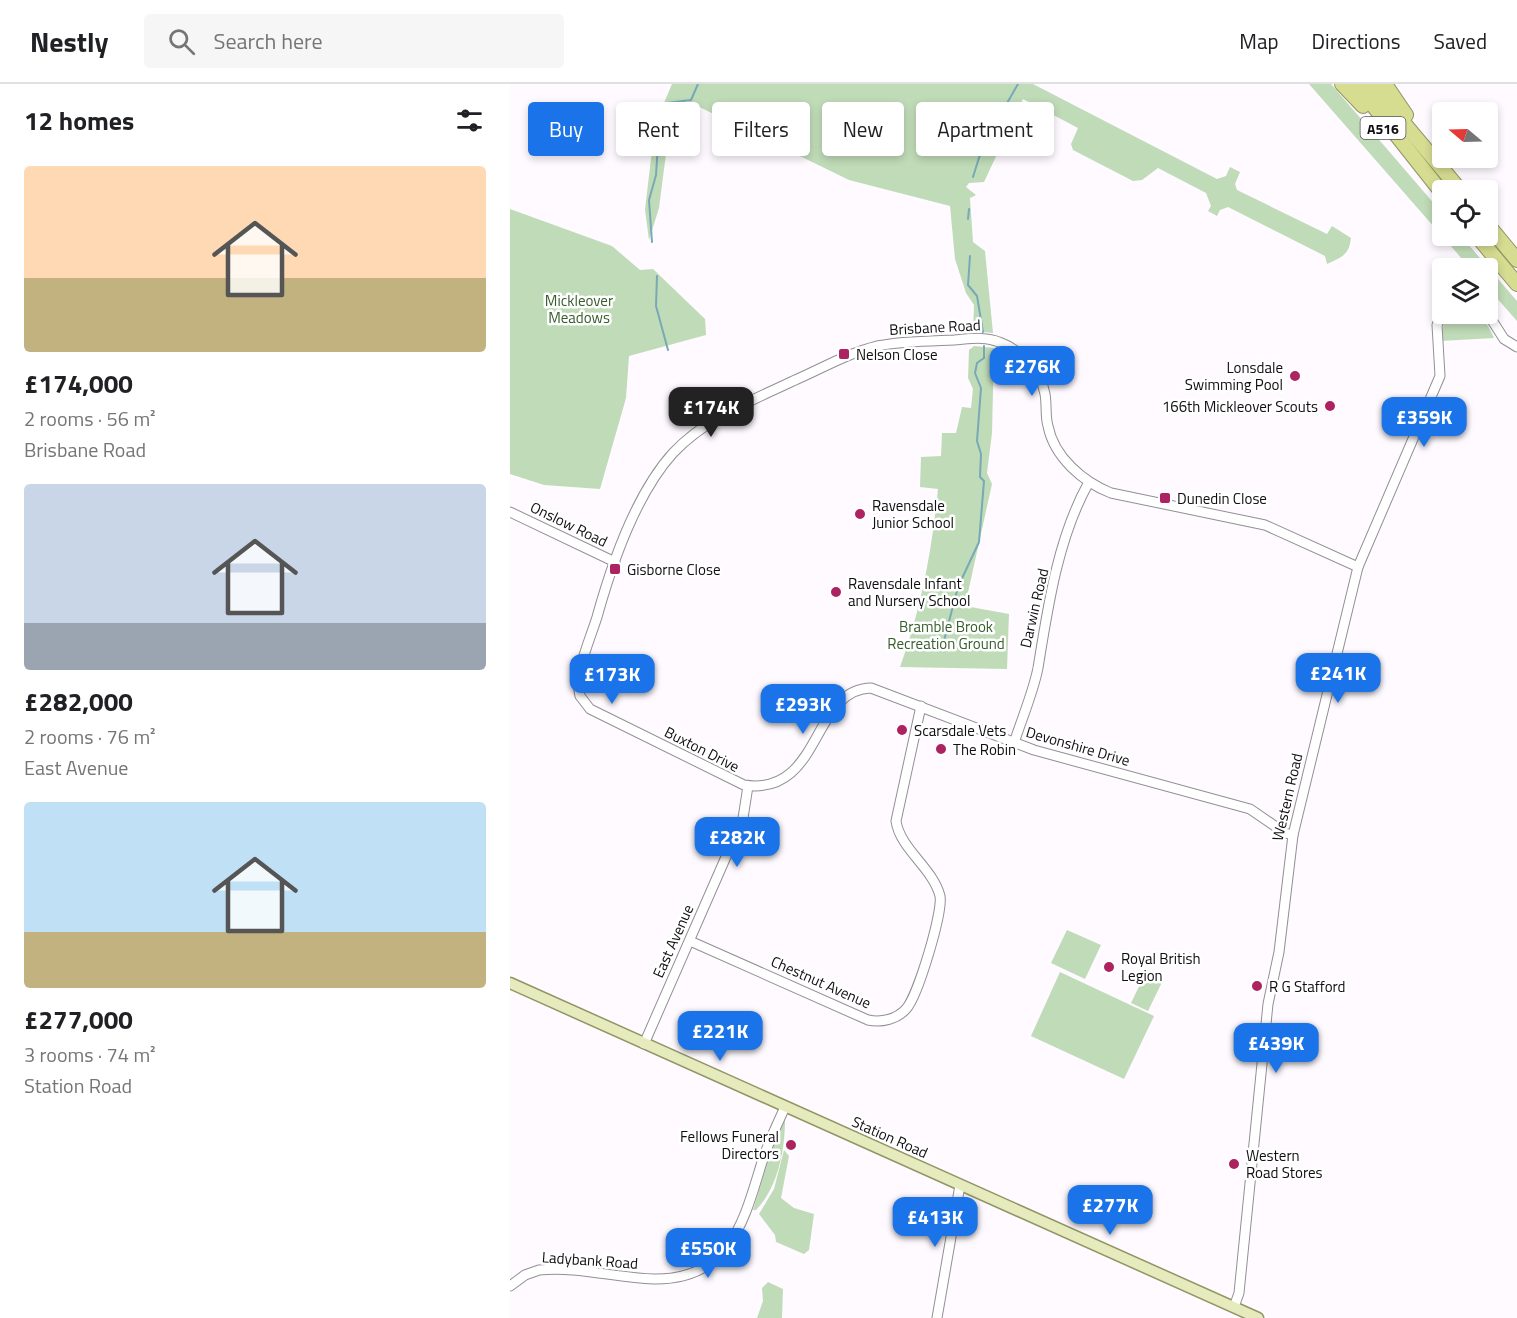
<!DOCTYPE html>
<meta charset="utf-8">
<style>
:root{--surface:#fff;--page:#f6f6f6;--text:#202124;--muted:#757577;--line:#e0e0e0;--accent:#1a73e8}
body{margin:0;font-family:"Titillium Web",sans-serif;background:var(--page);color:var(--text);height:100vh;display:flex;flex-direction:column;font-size:22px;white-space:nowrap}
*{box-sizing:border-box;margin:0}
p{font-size:20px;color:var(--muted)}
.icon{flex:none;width:33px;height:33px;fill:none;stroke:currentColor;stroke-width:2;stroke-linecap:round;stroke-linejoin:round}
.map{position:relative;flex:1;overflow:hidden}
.sheet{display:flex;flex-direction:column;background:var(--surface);width:510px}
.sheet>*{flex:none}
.top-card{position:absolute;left:18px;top:18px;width:570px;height:54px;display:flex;gap:12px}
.needle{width:39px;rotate:289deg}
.tools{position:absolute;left:922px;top:18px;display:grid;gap:12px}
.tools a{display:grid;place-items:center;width:66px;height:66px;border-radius:6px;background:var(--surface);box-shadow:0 3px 9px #0003;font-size:30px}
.price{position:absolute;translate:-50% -51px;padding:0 14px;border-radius:12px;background:var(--accent);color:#fff;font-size:20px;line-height:39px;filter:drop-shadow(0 2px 3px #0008)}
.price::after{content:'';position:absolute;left:50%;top:36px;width:18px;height:14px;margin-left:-9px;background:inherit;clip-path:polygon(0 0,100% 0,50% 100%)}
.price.selected{background:#222;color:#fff}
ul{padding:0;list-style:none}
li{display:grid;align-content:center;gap:12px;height:318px;padding:0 24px}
li span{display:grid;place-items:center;height:186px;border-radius:6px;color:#555}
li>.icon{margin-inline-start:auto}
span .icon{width:108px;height:108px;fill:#fffc;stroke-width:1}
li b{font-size:26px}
h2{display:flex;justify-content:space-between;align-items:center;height:72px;padding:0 24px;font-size:26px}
.chip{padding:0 21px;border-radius:6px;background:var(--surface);box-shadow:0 3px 9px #0003;font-size:21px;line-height:54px}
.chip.selected{background:var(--accent);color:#fff}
header{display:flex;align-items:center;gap:36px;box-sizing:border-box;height:84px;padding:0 30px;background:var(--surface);border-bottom:2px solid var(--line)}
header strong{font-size:28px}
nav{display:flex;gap:33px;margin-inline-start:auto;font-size:21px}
.search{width:420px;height:54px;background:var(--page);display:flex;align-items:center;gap:15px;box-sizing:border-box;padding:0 21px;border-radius:6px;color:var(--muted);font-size:22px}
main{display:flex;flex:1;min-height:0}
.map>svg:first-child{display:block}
</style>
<header>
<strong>Nestly</strong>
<div class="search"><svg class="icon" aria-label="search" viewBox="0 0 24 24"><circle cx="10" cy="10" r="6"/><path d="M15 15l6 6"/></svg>Search here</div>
<nav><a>Map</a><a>Directions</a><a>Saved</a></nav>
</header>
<main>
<section class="sheet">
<h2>12 homes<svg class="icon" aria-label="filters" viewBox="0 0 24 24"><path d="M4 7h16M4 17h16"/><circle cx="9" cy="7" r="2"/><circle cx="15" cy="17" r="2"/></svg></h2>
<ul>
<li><span style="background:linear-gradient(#ffd9b3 60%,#c2b280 0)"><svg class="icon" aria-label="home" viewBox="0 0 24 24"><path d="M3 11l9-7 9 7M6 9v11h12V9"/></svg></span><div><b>£174,000</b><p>2 rooms · 56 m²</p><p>Brisbane Road</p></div></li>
<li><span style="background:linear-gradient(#c9d6e8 75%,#9aa5b1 0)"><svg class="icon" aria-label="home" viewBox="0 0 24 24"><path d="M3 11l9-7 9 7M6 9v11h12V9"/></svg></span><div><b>£282,000</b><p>2 rooms · 76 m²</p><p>East Avenue</p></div></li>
<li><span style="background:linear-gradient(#bfe0f5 70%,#c2b280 0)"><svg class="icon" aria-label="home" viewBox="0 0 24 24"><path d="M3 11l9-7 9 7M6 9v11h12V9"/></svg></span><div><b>£277,000</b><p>3 rooms · 74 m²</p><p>Station Road</p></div></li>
</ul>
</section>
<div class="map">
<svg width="1007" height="1234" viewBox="0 0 1007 1234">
<rect width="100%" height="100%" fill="#fefaff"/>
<g fill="#c0dbb8">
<path d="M162 0H523L707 95 716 92 720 83 730 88 725 100 727 106 817 150 822 142 841 154C839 171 832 173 817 180L815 172 718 123 710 126 707 132 698 127 701 122 696 109 648 84 632 96 623 97 563 66 561 60 568 44 513 15 474 98 459 99 456 103 466 111 460 114 463 158 475 167 483 249 463 247 464 221 456 209 445 175 440 122 339 96 177 17 161 31 149 124 139 156 135 126 145 40Z"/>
<path d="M799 0H821L933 130V152H951L1007 217V237L978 204V184H960Z"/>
<path d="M0 125 102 162 130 186 143 185 195 235 196 251 119 272 116 314 90 405 34 401 0 390Z"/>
<path d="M943 230C970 230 973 230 984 254L930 257 934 239Z"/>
<path d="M464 262 484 264 482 349 477 389 482 400 455 522 499 530 497 585 390 583C411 526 422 466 428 405L410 403 411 373 431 372 432 349H446L452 323 461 324 463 305 458 294 459 266Z"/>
<path d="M557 846 591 861 575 895 541 879Z"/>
<path d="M637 886 654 894 638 927 621 919Z"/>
<path d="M550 888 644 932 614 995 521 952Z"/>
<path d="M275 1035C275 1066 268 1103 246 1126H243L263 1061Z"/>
<path d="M274 1066 279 1072 271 1114 284 1124 304 1130 299 1166 294 1170 266 1158 265 1151 249 1130 264 1105Z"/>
<path d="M258 1198 273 1205 272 1234H247L253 1217 252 1204Z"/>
</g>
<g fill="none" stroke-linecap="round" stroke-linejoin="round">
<g stroke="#77a9b6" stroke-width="2">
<path d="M463 93 473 61 508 0"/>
<path d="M458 135 459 125"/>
<path d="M142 158 139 116 146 91 148 60 157 19 181 16 188 0"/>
<path d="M460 172 458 201 467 212 473 248"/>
<path d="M147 192 146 222 158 266"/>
<path d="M432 564 448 503 469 458 474 397 470 393 471 370 467 357 471 304 465 289 467 279 474 274V262"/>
</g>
<g stroke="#938f94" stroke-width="11">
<g id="minor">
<path d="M978 230 994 255 1007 263"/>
<path d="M0 428 105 478"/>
<path d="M504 659C512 634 523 609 528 584 538 522 548 453 579 398"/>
<path d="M783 751 775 749 740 725 524 666 361 604C301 605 312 713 234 701L80 625 70 612C64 589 80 556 87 533 102 479 125 411 163 369 196 334 241 317 283 297 311 285 338 269 367 262 392 257 418 257 444 256 459 255 475 252 489 258 511 266 531 287 535 310 537 321 535 332 538 342 544 373 573 398 601 409L755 441 848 483"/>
<path d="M180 857 358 936C372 939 387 935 396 925 408 912 433 828 430 812 423 784 390 765 386 737L411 622"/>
<path d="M134 960 233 734 238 702"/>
<path d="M0 1202 15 1191 29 1186C67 1182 106 1194 144 1195 221 1196 234 1136 252 1078 258 1059 267 1041 275 1023"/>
<path d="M724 1223 729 1209 758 920 769 868 783 751 848 483 930 292 927 241 933 229"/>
<path d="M427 1234 450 1101"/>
</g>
</g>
<g stroke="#919564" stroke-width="13">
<path id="major" d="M0 899 748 1234"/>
</g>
<g stroke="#919564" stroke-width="16">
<g id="highway">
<path d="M832 0 853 22"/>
<path d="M846 0 933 110"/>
<path d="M861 0 950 106"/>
<path d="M875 0 896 31"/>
<path d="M978 141 1007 176"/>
<path d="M967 152 1007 200"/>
</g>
</g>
<use href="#minor" stroke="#fff" stroke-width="9"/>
<use href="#major" stroke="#e6ebbd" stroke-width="10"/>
<use href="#highway" stroke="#d6dd91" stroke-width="14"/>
</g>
<g fill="#ad2261" stroke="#fff" stroke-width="2">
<rect x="328" y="264" width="12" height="12" rx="3"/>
<circle cx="785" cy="292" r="6"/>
<circle cx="820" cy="322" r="6"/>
<rect x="649" y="408" width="12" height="12" rx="3"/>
<circle cx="350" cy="430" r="6"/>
<rect x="99" y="479" width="12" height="12" rx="3"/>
<circle cx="326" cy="508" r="6"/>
<circle cx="392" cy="646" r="6"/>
<circle cx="431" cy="665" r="6"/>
<circle cx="599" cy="883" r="6"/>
<circle cx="747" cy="902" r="6"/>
<circle cx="281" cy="1061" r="6"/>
<circle cx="724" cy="1080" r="6"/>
</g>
<g text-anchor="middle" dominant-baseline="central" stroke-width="5" stroke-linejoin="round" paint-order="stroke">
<rect fill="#fff" stroke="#585658" stroke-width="1.5" x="850.5" y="33" width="45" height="22" rx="4.5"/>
<g font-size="14" font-weight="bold" fill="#100e10">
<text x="873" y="44">A516</text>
</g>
<g font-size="15" fill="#385c2c" stroke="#fff">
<text x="69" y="216">Mickleover<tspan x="69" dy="17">Meadows</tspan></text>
<text x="436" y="542">Bramble Brook<tspan x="436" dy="17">Recreation Ground</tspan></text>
</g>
<g font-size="15" fill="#100e10" stroke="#fff">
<text transform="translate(425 243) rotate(-3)">Brisbane Road</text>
<text transform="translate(59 440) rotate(26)">Onslow Road</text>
<text transform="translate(524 524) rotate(-77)">Darwin Road</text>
<text transform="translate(568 662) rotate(16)">Devonshire Drive</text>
<text transform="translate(192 665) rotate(27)">Buxton Drive</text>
<text transform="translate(777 713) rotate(-77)">Western Road</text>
<text transform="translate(163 857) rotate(-66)">East Avenue</text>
<text transform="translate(311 898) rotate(24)">Chestnut Avenue</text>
<text transform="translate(380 1053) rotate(24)">Station Road</text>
<text transform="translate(80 1176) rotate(4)">Ladybank Road</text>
</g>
<g font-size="15" fill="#100e10" stroke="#fff" text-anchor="start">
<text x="346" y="270">Nelson Close</text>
<text x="773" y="283" text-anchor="end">Lonsdale<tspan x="773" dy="17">Swimming Pool</tspan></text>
<text x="808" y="322" text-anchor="end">166th Mickleover Scouts</text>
<text x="667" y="414">Dunedin Close</text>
<text x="362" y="421">Ravensdale<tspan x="362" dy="17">Junior School</tspan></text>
<text x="117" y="485">Gisborne Close</text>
<text x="338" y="499">Ravensdale Infant<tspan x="338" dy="17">and Nursery School</tspan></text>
<text x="404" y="646">Scarsdale Vets</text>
<text x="443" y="665">The Robin</text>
<text x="611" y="874">Royal British<tspan x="611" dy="17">Legion</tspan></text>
<text x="759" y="902">R G Stafford</text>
<text x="269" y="1052" text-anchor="end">Fellows Funeral<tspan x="269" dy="17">Directors</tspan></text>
<text x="736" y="1071">Western<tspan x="736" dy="17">Road Stores</tspan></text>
</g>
</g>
</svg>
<div class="tools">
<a><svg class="needle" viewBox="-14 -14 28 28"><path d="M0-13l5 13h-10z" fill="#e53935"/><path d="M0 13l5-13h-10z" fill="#757577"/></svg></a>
<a><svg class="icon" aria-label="locate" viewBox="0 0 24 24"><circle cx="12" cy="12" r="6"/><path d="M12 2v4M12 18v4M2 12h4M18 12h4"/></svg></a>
<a><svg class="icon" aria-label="layers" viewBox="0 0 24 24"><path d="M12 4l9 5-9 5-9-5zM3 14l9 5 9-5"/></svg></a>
</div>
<b class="price" style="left:522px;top:313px">£276K</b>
<b class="price selected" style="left:201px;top:354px">£174K</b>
<b class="price" style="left:914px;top:364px">£359K</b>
<b class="price" style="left:828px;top:620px">£241K</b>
<b class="price" style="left:102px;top:621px">£173K</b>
<b class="price" style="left:293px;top:651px">£293K</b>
<b class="price" style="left:227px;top:784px">£282K</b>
<b class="price" style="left:210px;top:978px">£221K</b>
<b class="price" style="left:766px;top:990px">£439K</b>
<b class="price" style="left:600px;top:1152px">£277K</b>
<b class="price" style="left:425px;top:1164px">£413K</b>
<b class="price" style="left:198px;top:1195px">£550K</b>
<div class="top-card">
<a class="chip selected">Buy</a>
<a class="chip">Rent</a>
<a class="chip">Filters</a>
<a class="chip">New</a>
<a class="chip">Apartment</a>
</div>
</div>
</main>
